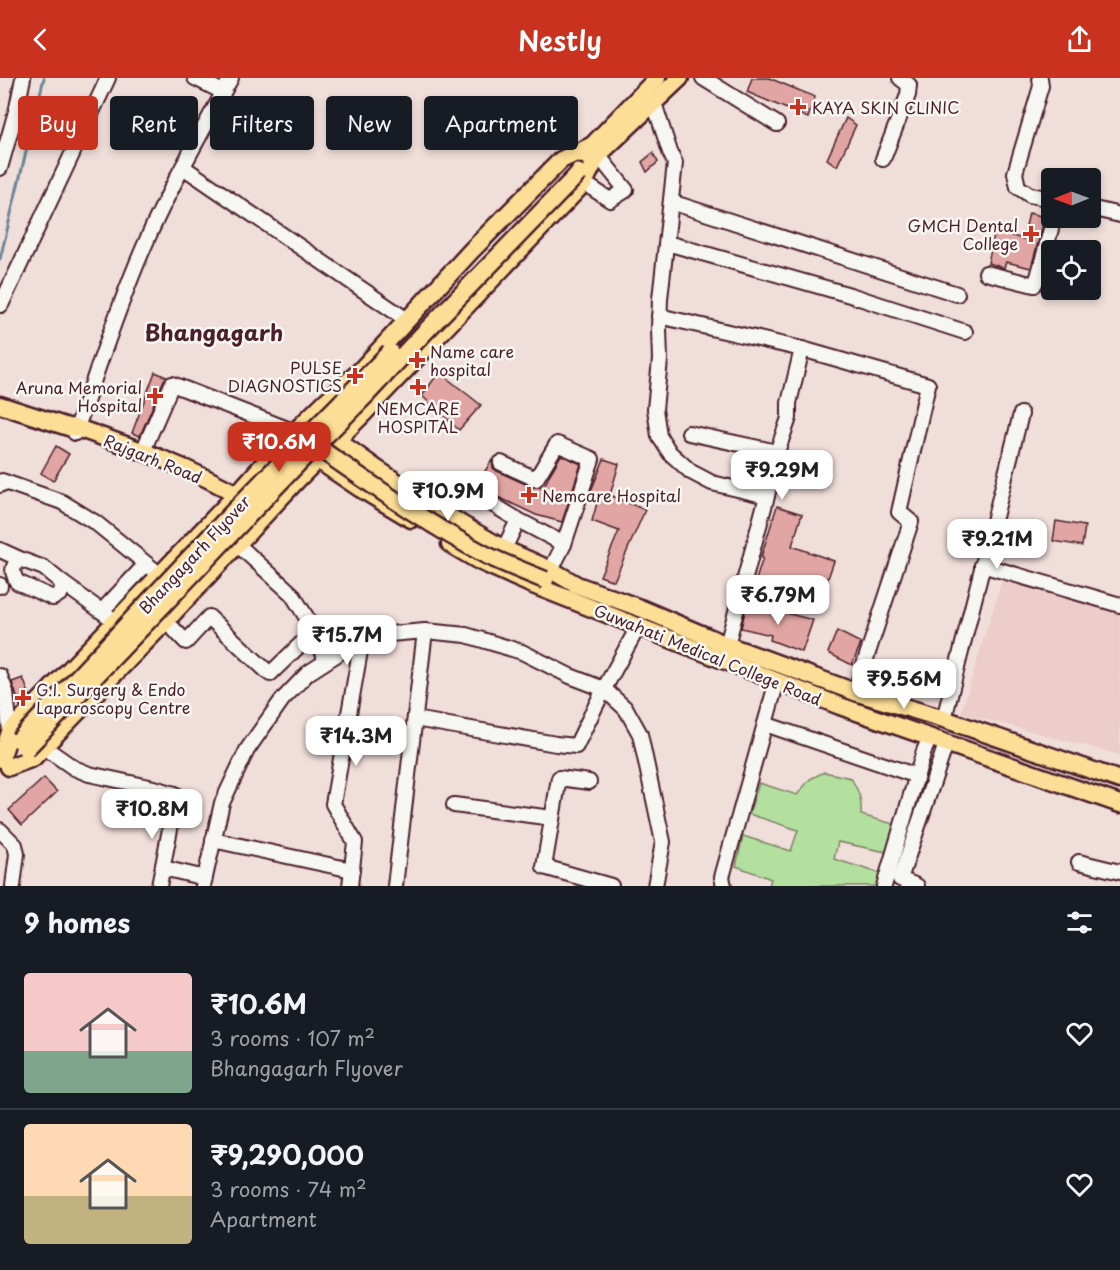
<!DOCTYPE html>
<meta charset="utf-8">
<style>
:root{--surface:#171b24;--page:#20242c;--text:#f1f3f6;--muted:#9ea1a6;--line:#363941;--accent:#c8321e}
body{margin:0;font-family:"Playpen Sans",sans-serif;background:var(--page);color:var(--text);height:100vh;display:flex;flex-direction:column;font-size:22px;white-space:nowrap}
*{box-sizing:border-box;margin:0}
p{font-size:20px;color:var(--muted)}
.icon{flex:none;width:33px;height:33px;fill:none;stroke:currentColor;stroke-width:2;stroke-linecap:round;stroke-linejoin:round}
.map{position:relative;height:808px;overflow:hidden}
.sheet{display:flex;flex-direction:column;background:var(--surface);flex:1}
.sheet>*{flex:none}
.hud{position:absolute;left:18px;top:18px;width:600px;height:54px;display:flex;gap:12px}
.needle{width:39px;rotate:269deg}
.buttons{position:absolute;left:1041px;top:90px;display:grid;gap:12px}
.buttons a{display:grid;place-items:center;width:60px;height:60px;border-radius:6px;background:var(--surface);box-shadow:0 3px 9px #0003;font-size:30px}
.price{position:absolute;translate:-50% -51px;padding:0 14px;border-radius:12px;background:#fff;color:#222;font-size:20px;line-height:39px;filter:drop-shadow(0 2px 3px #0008)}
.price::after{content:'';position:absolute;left:50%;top:36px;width:18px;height:14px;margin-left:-9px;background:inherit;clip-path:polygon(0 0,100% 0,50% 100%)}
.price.selected{background:var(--accent);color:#fff}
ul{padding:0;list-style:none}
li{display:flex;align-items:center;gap:18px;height:150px;padding:0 24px}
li+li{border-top:2px solid var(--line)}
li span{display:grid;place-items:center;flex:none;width:168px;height:120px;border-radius:6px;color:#555}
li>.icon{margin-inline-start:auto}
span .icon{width:72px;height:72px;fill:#fffc;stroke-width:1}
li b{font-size:26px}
h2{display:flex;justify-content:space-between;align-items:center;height:72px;padding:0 24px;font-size:26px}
.chip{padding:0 21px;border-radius:6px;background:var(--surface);box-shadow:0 3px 9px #0003;font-size:21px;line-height:54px}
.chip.selected{background:var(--accent);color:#fff}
header{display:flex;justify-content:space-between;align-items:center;height:78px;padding:0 24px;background:var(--accent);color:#fff;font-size:27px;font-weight:600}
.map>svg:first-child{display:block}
</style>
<header><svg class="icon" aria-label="back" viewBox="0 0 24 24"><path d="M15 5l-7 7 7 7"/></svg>Nestly<svg class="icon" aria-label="share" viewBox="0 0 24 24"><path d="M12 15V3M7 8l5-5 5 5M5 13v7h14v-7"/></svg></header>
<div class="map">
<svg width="1120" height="808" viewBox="0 0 1120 808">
<rect width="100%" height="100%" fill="#f0deda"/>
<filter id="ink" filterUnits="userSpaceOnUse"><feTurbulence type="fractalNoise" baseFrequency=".0167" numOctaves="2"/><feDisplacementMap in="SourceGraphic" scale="12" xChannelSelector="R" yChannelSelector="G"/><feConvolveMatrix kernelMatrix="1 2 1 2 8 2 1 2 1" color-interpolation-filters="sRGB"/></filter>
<g filter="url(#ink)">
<path fill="#eccdca" d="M1003 499 1120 536V677L961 635Z"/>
<path fill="#b3e09f" stroke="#7e8065" stroke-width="1.5" d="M824 694 851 700C859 714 862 720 861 737L897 747 891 775 838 764 834 781 882 796 879 808H769L771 801 736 788 743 758 791 773 798 752 749 736 759 705 797 717 810 701Z"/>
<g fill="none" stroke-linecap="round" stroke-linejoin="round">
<path stroke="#6b8699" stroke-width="3" d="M0 181 44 0"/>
</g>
<g fill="#e1a6a3" stroke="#4a1f2b" stroke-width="1.5">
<path d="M752 0H769L815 19 808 40 747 14Z"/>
<path d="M846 40 856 47 837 88 827 81Z"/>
<path d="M653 75 658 84 647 94 642 84Z"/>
<path d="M1029 135 1045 139 1031 190 1006 184 1004 190 988 185 995 153 1023 161Z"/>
<path d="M155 294 167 299 164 302 140 358 132 355Z"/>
<path d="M439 294 481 327 459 352 422 318Z"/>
<path d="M56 368 69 376 53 403 41 395Z"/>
<path d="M561 377 581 386 562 444 536 437 498 419 477 406 492 382 493 390 497 393 532 409H540L543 411 550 396Z"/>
<path d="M604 381 619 386 610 417 645 432 614 503 600 498 619 453 592 443 599 418 591 413Z"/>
<path d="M777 428 802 436 792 468 834 483 817 532 753 511 763 480 761 479Z"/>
<path d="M1056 443 1085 448 1082 468 1053 463Z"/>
<path d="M747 525 813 542 802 574 770 562 771 557 741 550Z"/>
<path d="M837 553 861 565 852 587 828 575Z"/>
<path d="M23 600 30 618 20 628 12 604Z"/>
<path d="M44 700 57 714 22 747 9 732Z"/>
</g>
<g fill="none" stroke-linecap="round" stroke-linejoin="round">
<g stroke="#4a1f2b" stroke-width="18">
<g id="minor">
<path d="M195 0 223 14"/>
<path d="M703 0 777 46"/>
<path d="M1040 0 1041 8 1015 95 1018 109 1030 117 1052 121"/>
<path d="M654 25 670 74 675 85 660 221 659 251 660 282 655 331 659 358 670 375 691 394 712 405 767 418"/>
<path d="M883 81 908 17 909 7 900 0"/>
<path d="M183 89 407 242"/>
<path d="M0 90 17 30 23 0"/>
<path d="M584 105 610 122 626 112 598 77"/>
<path d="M671 124 957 216"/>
<path d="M1090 130 1120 137"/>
<path d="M667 165 850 217 965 254"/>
<path d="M986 195 1034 207 1038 199 1054 140"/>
<path d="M1 227 108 0"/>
<path d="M659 238 802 271 928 307 899 434 911 444 855 614"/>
<path d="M75 355C97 294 117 231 143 171 168 112 201 56 231 0"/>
<path d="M689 355 777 374"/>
<path d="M143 373 172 306 295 354"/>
<path d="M501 385 536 401 557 366 592 381 564 466 551 492"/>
<path d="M0 407 2 403 62 424 96 445 159 496"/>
<path d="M471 413 518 442 504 471"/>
<path d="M518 442 564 466"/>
<path d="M237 466 292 516 313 550 326 583"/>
<path d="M0 472 22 482 44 490 61 504 115 543"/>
<path d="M19 481C11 490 12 494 17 504L53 520 61 515 62 505"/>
<path d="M982 487 1120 527"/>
<path d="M0 507V508"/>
<path d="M102 533 146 486"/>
<path d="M166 543 186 564 209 539 270 596 304 563"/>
<path d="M638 549 604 611 626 631 640 656 663 764 655 808"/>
<path d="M727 567 767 418 777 374 789 340V325L802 271"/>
<path d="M0 598 6 614 10 654"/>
<path d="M944 641 1021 336"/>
<path d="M765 646 917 698"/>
<path d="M44 669 74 690 89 696 154 710 175 716 176 720 159 808"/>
<path d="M589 704 559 700 544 789 611 808"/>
<path d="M454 727 552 740"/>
<path d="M0 752 15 767 17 776 13 808"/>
<path d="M213 762 352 792"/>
<path d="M1079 784 1120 794"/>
<path d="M163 790 205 800"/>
<path d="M203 808 222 725 247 672 282 622 308 595 356 564 378 557 425 553 466 557 522 574 570 598 604 611 576 668 556 666 415 641"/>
<path d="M350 808 355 764 333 726 362 562"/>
<path d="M395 808 425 553"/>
<path d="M724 808 722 799 777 603"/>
<path d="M884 808 924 673 930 659"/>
<path d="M917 808 900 801 946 666"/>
</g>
</g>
<g stroke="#4a1f2b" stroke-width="21">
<g id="major">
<path d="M583 77 657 0"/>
<path d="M591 84 680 0"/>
<path d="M0 327 68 349 77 350C135 370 193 390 245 421"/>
<path d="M338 363 377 391 461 446 504 471 551 492 577 507 640 530 727 567 855 614 944 641 1120 702"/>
<path d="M318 382 361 411 411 441"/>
<path d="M450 466 479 483 528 505 840 628 1120 726"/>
<path d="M1 681 10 654 237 416 277 371 326 323 360 293 471 173 561 82 591 68"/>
<path d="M9 689 33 680 166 543 299 400 365 334 584 105 598 77"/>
</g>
</g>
<use href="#minor" stroke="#f6f6f2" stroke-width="14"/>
<use href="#major" stroke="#fcde96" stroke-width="16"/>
<g stroke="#4a1f2b" stroke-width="21" stroke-linecap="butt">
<g id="major-bridge">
<path d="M316 368C371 406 427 446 486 477 505 486 525 494 545 502"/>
<path d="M19 662C91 585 162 509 234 433 285 379 339 328 390 274"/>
<path d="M26 671 305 378 365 318 421 258 579 95"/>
</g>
</g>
<use href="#major-bridge" stroke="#fcde96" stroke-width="16"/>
</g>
</g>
<g fill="#c8321e" stroke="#f6f6f2" stroke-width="2">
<path d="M795 20h6v6h6v6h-6v6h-6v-6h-6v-6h6z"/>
<path d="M1028 147h6v6h6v6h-6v6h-6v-6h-6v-6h6z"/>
<path d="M414 273h6v6h6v6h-6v6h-6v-6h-6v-6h6z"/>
<path d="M352 289h6v6h6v6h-6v6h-6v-6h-6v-6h6z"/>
<path d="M415 300h6v6h6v6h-6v6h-6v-6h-6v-6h6z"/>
<path d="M152 309h6v6h6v6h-6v6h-6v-6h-6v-6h6z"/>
<path d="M526 408h6v6h6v6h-6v6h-6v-6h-6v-6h6z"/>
<path d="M20 611h6v6h6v6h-6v6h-6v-6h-6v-6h6z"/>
</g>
<g text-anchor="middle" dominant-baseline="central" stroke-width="5" stroke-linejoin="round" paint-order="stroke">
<g font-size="16" fill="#4a1f2b" stroke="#f6f6f2" text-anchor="start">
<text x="812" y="29">KAYA SKIN CLINIC</text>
<text x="1018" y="147" text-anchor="end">GMCH Dental<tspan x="1018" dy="18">College</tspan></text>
<text x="430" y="273">Name care<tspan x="430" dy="18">hospital</tspan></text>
<text x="342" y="289" text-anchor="end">PULSE<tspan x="342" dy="18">DIAGNOSTICS</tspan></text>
<text x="142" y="309" text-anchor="end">Aruna Memorial<tspan x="142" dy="18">Hospital</tspan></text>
<text x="418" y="330" text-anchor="middle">NEMCARE<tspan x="418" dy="18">HOSPITAL</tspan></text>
<text x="542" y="417">Nemcare Hospital</text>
<text x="36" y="611">G.I. Surgery &amp; Endo<tspan x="36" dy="18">Laparoscopy Centre</tspan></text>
</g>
<g font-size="16" fill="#4a1f2b" stroke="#f6f6f2">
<text transform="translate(153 380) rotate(22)">Rajgarh Road</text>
<text transform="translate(194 476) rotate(-47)">Bhangagarh Flyover</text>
<text transform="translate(708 576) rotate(22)">Guwahati Medical College Road</text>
</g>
<g font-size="22" font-weight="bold" fill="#4a1f2b" stroke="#f6f6f2">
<text x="214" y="253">Bhangagarh</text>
</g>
</g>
</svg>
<div class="buttons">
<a><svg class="needle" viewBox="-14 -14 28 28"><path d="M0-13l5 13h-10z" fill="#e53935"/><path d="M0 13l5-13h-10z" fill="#9ea1a6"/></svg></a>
<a><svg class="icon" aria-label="locate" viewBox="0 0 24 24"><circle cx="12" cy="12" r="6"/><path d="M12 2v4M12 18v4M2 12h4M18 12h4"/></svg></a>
</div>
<b class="price selected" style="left:279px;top:395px">₹10.6M</b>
<b class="price" style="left:782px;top:423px">₹9.29M</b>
<b class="price" style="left:448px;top:444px">₹10.9M</b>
<b class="price" style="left:997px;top:492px">₹9.21M</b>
<b class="price" style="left:778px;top:548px">₹6.79M</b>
<b class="price" style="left:347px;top:588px">₹15.7M</b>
<b class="price" style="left:904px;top:632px">₹9.56M</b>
<b class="price" style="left:356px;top:689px">₹14.3M</b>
<b class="price" style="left:152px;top:762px">₹10.8M</b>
<div class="hud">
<a class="chip selected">Buy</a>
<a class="chip">Rent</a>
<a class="chip">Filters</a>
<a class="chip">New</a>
<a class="chip">Apartment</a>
</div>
</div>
<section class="sheet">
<h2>9 homes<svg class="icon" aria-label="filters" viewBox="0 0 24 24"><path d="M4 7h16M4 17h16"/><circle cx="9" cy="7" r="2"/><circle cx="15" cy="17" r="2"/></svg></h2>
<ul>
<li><span style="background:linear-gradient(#f6c9c9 65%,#7fa58c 0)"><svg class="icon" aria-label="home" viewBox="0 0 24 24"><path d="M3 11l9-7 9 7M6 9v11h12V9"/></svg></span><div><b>₹10.6M</b><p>3 rooms · 107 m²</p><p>Bhangagarh Flyover</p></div><svg class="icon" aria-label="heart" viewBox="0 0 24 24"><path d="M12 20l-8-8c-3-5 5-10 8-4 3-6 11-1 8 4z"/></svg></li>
<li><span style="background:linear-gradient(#ffd9b3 60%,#c2b280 0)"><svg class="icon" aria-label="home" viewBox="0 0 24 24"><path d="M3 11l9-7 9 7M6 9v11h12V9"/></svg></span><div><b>₹9,290,000</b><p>3 rooms · 74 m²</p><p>Apartment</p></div><svg class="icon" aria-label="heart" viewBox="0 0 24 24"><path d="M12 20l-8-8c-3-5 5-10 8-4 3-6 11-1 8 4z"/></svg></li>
</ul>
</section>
